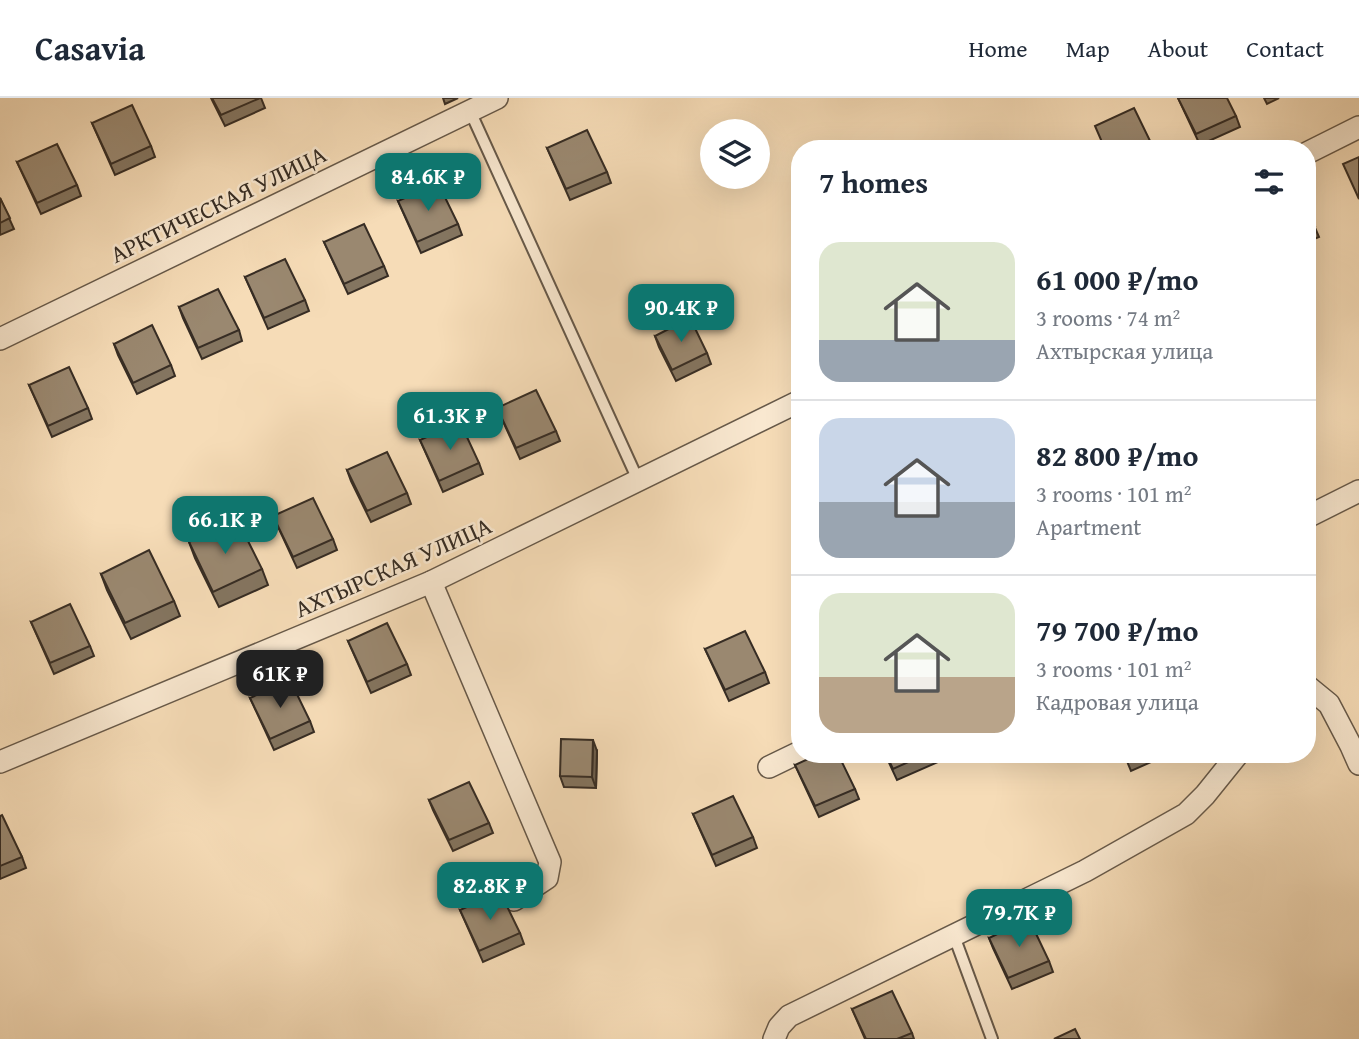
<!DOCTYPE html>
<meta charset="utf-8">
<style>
:root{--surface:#fff;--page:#f2f2f3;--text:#1f2937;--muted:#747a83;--line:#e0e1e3;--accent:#0f766e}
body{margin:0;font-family:"Gentium Book Plus",serif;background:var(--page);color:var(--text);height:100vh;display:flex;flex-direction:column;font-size:26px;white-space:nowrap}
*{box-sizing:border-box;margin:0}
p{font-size:23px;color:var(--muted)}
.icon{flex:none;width:38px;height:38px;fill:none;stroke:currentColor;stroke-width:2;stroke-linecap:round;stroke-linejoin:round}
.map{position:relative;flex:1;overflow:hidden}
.panel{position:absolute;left:791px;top:42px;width:525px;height:623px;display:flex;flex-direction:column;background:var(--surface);border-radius:28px;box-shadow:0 7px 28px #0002}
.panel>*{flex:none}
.fabs{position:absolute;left:700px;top:21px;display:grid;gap:14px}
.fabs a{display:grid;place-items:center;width:70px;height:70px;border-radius:50%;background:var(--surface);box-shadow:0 7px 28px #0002;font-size:35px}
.price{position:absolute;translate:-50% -60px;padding:0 16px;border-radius:14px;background:var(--accent);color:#fff;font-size:23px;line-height:46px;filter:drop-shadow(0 2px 4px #0008)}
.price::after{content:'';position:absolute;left:50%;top:42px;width:21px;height:16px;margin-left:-10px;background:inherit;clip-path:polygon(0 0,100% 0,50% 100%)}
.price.on{background:#222;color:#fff}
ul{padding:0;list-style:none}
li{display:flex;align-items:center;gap:21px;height:175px;padding:0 28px}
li+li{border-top:2px solid var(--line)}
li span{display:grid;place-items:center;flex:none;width:196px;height:140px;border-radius:21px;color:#555}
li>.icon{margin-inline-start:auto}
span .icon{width:84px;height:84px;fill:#fffc;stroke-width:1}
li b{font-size:30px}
h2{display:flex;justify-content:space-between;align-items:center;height:84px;padding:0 28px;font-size:30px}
header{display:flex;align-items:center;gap:42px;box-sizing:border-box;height:98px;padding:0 35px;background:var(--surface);border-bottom:2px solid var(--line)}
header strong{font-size:33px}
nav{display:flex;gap:38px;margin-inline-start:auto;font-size:24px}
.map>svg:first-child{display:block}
</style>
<header>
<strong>Casavia</strong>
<nav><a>Home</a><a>Map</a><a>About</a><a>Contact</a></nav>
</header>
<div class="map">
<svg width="1359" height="941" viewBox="0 0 1359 941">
<rect width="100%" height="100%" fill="#f6dcb7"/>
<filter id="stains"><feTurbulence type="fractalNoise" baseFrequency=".00286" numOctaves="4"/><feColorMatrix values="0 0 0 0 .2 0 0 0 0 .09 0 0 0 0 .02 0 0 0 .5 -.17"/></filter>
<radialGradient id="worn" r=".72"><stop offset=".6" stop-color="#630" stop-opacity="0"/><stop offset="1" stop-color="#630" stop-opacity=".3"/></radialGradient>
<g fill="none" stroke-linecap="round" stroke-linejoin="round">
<g stroke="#675949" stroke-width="14">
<g id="lane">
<path d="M470 13 638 382"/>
<path d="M954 838 992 941"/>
</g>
</g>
<g stroke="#675949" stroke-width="24">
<g id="street">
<path d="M1307 55 1359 29"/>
<path d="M0 241 497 0"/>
<path d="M1307 419 1359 393"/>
<path d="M431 484 550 764 547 780 514 802"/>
<path d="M1307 588 1329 606 1351 648 1359 666"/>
<path d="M0 664 431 484 800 303"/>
<path d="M769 669 800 654"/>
<path d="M774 941 779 929 789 918 1085 773 1186 716 1205 697 1238 656"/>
</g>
</g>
<use href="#lane" stroke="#f9e8d0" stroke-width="10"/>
<use href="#street" stroke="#f9e8d0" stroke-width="21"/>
</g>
<g fill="#847560" stroke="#372d24" stroke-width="2">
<path d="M211 0H261L265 10 225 28Z"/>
<path d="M443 0H458L445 6Z"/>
<path d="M1178 0 1236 18 1240 29 1200 47Z"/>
<path d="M1264 0H1279L1267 6Z"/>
<path d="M92 25 151 48 155 59 115 77Z"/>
<path d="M547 50 607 74 611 85 570 102Z"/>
<path d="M17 64 77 87 81 98 41 116Z"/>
<path d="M0 100 14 131 0 137Z"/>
<path d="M398 103 458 126 462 137 421 155Z"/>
<path d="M1307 111 1319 139 1307 144Z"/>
<path d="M324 144 384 168 388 178 348 196Z"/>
<path d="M245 179 305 202 309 213 268 231Z"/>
<path d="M179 209 239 232 242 243 202 261 183 220Z"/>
<path d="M655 238 707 255 711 266 676 283 659 249Z"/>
<path d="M114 246 171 267 175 278 137 296 118 257Z"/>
<path d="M29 287 88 310 92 321 52 339Z"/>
<path d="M497 310 556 333 560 343 520 361Z"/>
<path d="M420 342 479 365 483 376 443 394Z"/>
<path d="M347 372 407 395 411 406 371 424 351 383Z"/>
<path d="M273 418 333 441 337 452 297 470Z"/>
<path d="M189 444 262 471 268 487 219 509 195 460Z"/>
<path d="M101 476 174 503 180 518 131 541 107 492Z"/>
<path d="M31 524 90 548 94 558 54 576Z"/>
<path d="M348 543 407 566 411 577 371 595Z"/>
<path d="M705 551 765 574 769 585 729 603Z"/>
<path d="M250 600 310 623 314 634 274 652Z"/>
<path d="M597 653 596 690 564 689 560 678Z"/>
<path d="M885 656H935L938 664 897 682Z"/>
<path d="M1124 656H1169L1131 673Z"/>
<path d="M795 667 855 691 859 701 819 719Z"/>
<path d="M429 702 489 725 493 735 453 753 433 712Z"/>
<path d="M693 716 753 739 757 750 716 768Z"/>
<path d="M0 718 22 759 26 770 0 781Z"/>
<path d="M460 812 520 835 524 846 483 864Z"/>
<path d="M989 840 1049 863 1053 874 1012 891 993 850Z"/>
<path d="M852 911 912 935 914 941H865Z"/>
</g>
<path fill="#6c5f4e" stroke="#372d24" stroke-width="2" d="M593 642 597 653 596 690 592 679Z"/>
<g fill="#9a8870" stroke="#372d24" stroke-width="2">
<path d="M212 0H260L221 17Z"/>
<path d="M1178 0H1227L1236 18 1196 36Z"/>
<path d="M132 7 151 48 111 66 92 25Z"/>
<path d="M1134 10 1154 51H1105L1095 28Z"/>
<path d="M587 32 607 74 566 91 547 50Z"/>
<path d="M57 46 77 87 37 105 17 64Z"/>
<path d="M1359 59V101L1343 66Z"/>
<path d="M438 85 458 126 417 144 398 103Z"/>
<path d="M0 100 10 120 0 125Z"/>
<path d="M1307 111 1315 128 1307 131Z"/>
<path d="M364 126 384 168 344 186 324 144Z"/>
<path d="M285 161 305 202 264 220 245 179Z"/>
<path d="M218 191 239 232 198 250 179 209Z"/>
<path d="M690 220 707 255 672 272 655 238Z"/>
<path d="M152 227 171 267 133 285 114 246Z"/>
<path d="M69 269 88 310 48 328 29 287Z"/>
<path d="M536 292 556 333 516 350 497 310Z"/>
<path d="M460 324 479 365 439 383 420 342Z"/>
<path d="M387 354 407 395 367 413 347 372Z"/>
<path d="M313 400 333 441 293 459 273 418Z"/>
<path d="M237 421 262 471 213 494 189 444Z"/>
<path d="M149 452 174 503 125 525 101 476Z"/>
<path d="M70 506 90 548 50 565 31 524Z"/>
<path d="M387 525 407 566 367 584 348 543Z"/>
<path d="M745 533 765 574 725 592 705 551Z"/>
<path d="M290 582 310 623 270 641 250 600Z"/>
<path d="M561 641 593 642 592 679 560 678Z"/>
<path d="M819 656H838L855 691 815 708 795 667Z"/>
<path d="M886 656H926L893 671Z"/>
<path d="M1125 656H1141L1128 662Z"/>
<path d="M469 684 489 725 449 742 429 702Z"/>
<path d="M733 698 753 739 712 757 693 716Z"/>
<path d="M2 717 22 759 0 768V718Z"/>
<path d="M500 794 520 835 479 853 460 812Z"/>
<path d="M1029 821 1049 863 1008 880 989 840Z"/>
<path d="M892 893 912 935 897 941H866L852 911Z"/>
<path d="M1075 931 1080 941H1054Z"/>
</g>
<g text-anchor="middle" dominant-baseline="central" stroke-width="5" stroke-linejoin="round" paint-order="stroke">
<g font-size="24" fill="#372d24" stroke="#f9e8d0">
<text transform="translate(218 106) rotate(-26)">АРКТИЧЕСКАЯ УЛИЦА</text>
<text transform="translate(393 469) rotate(-24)">АХТЫРСКАЯ УЛИЦА</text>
</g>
</g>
<rect width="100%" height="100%" filter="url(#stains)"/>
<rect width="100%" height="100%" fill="url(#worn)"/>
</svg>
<div class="fabs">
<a><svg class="icon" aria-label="layers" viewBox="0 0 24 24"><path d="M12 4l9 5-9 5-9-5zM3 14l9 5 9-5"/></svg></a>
</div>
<b class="price" style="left:428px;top:115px">84.6K ₽</b>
<b class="price" style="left:681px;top:246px">90.4K ₽</b>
<b class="price" style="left:450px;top:354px">61.3K ₽</b>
<b class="price" style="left:225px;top:458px">66.1K ₽</b>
<b class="price on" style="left:280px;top:612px">61K ₽</b>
<b class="price" style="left:490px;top:824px">82.8K ₽</b>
<b class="price" style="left:1019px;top:851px">79.7K ₽</b>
<section class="panel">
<h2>7 homes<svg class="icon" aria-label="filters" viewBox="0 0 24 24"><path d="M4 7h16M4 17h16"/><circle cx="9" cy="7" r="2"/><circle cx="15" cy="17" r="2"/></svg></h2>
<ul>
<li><span style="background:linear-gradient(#dfe7d0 70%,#9aa5b1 0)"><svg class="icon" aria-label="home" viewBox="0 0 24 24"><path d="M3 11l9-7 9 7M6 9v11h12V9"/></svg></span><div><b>61 000 ₽/mo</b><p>3 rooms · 74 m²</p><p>Ахтырская улица</p></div></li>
<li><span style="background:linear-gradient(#c9d6e8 60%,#9aa5b1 0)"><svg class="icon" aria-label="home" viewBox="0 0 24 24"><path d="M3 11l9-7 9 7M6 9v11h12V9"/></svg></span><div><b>82 800 ₽/mo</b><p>3 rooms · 101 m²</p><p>Apartment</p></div></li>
<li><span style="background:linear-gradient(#dfe7d0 60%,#b9a48a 0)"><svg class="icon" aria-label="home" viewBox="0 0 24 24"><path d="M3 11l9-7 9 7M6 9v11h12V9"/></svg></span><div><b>79 700 ₽/mo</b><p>3 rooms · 101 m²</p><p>Кадровая улица</p></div></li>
</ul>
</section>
</div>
